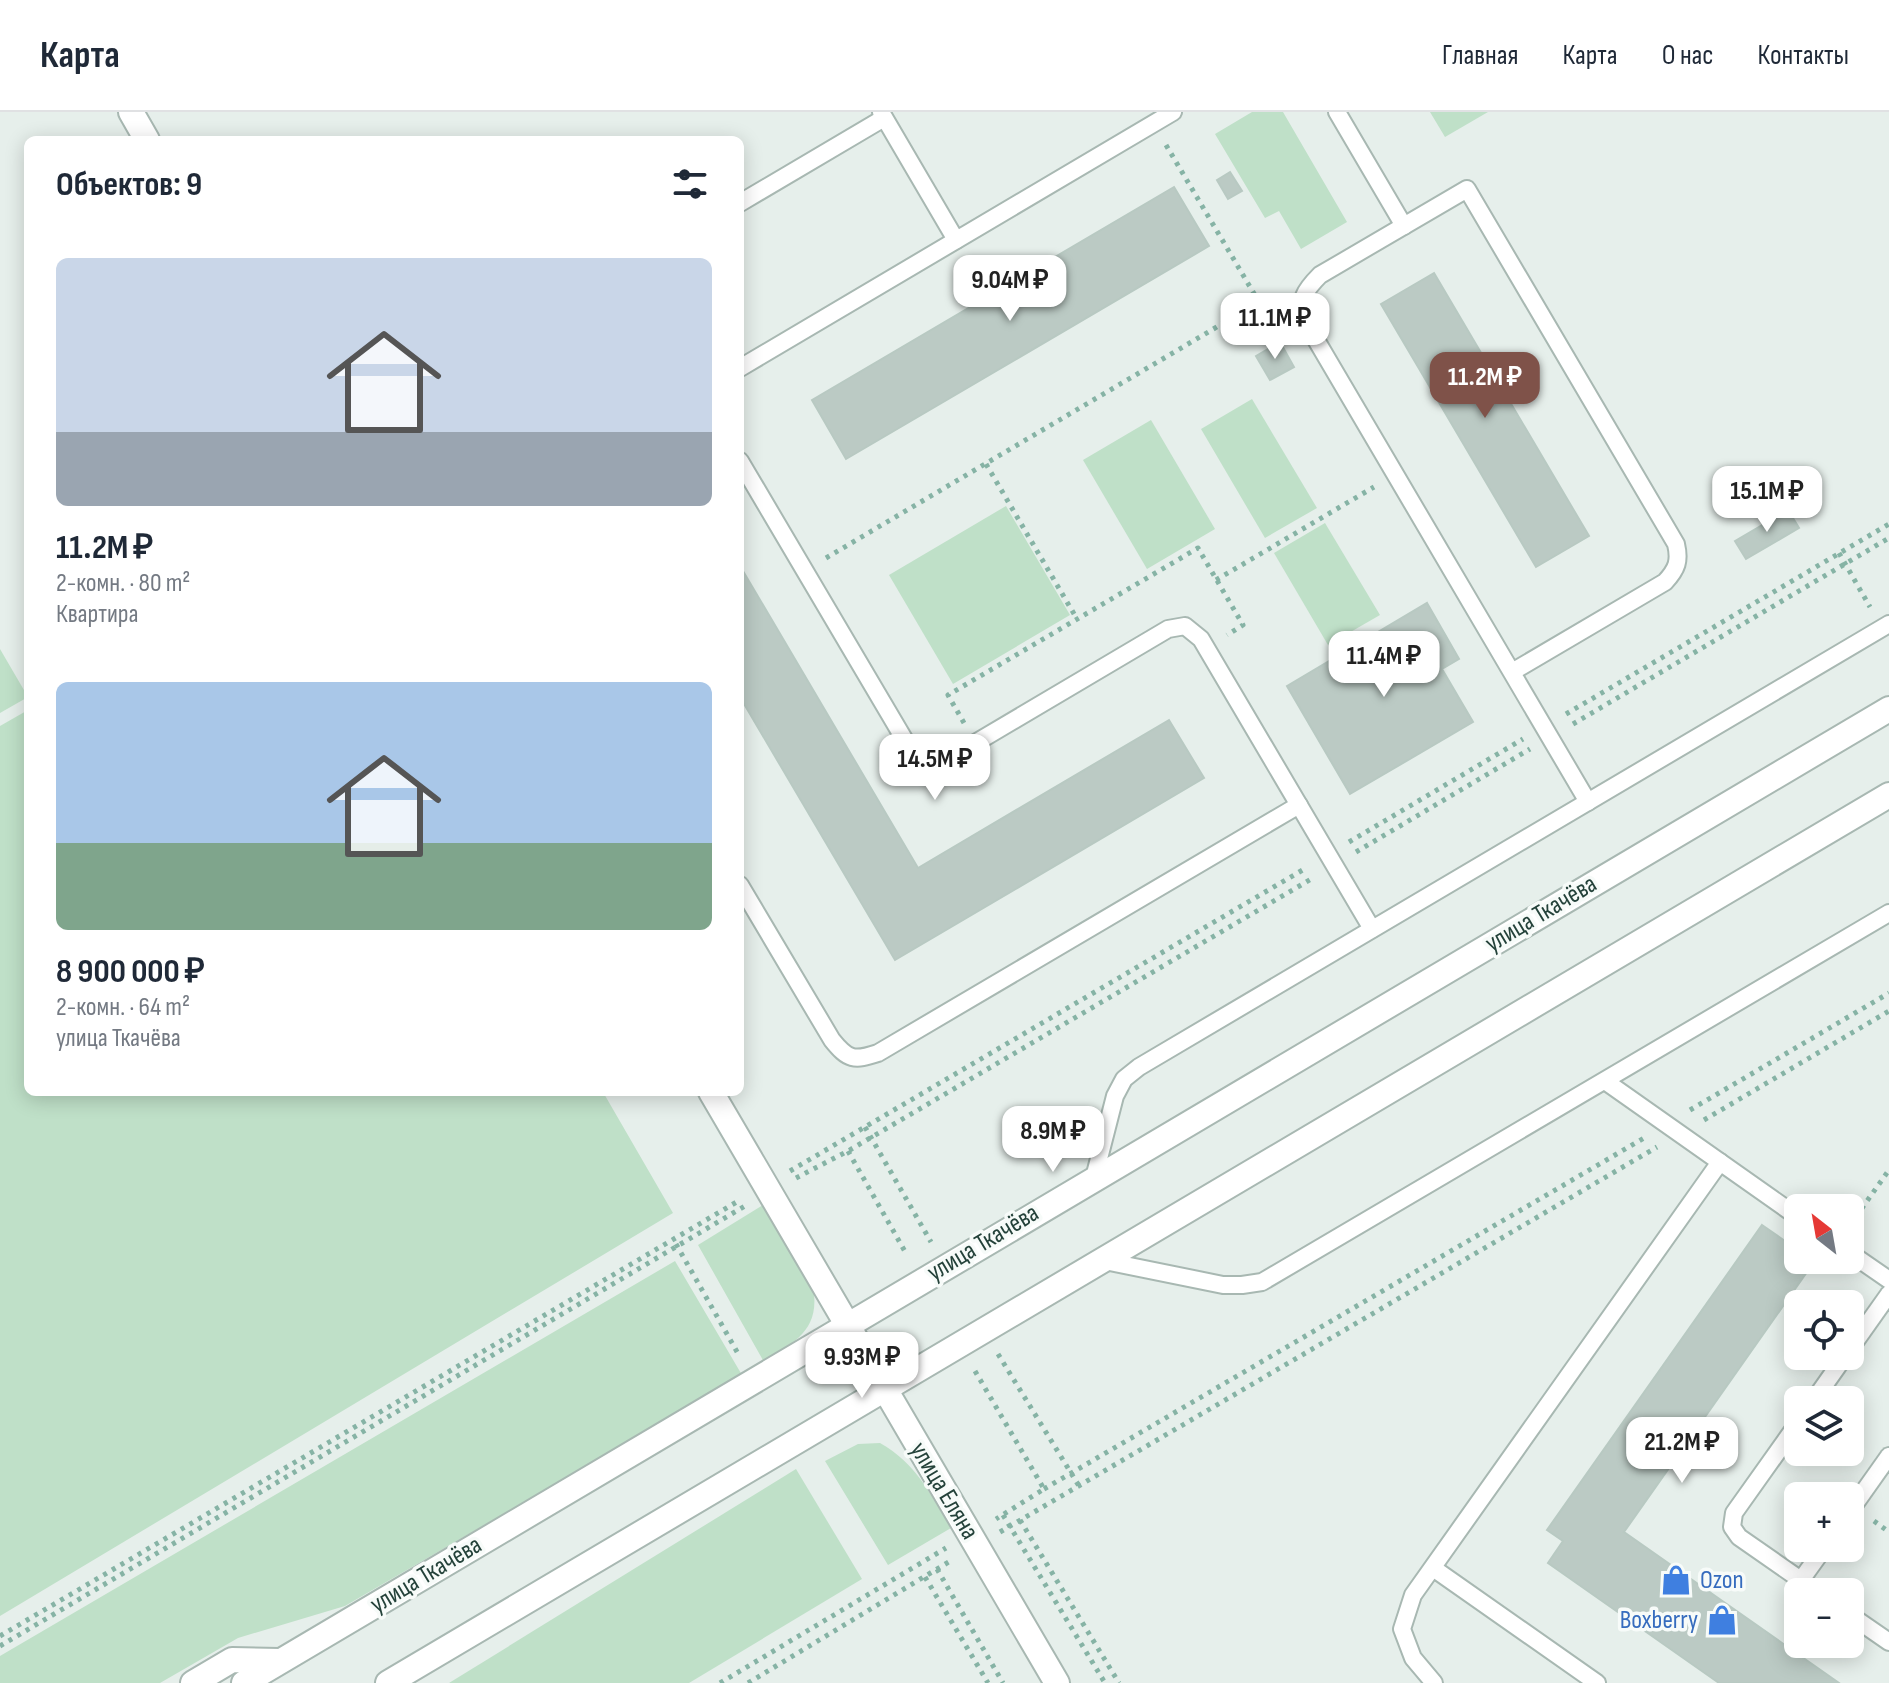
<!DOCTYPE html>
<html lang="ru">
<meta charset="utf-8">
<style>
:root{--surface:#fff;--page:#f2f2f3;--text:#1f2937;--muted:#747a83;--line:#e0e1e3;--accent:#7f5249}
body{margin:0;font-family:"Sofia Sans Condensed",sans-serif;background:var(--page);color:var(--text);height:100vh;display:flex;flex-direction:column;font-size:30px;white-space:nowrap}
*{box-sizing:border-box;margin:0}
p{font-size:26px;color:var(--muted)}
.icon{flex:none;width:44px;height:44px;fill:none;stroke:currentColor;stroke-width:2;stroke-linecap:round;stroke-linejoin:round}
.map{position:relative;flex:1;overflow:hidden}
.details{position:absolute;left:24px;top:24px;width:720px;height:960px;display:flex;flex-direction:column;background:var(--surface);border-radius:12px;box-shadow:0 4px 20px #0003}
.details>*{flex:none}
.needle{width:52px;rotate:329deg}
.tools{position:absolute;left:1784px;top:1082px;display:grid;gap:16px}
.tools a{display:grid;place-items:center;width:80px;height:80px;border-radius:12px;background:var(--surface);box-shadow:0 4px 20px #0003;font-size:40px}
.price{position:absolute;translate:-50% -68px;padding:0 18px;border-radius:16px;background:#fff;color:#222;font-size:26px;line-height:52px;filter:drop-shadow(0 2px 4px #0008)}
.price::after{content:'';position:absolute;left:50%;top:48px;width:24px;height:18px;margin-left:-12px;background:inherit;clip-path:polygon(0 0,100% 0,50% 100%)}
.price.current{background:var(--accent);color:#fff}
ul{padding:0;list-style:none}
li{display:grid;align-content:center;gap:16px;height:424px;padding:0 32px}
li span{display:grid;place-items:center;height:248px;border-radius:12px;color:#555}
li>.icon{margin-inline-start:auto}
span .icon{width:144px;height:144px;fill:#fffc;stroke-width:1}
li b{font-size:34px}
h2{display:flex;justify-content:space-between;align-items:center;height:96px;padding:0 32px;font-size:34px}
header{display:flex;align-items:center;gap:48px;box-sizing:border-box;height:112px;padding:0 40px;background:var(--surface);border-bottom:2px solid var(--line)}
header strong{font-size:38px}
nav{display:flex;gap:44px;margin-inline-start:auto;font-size:28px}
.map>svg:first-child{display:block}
</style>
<header>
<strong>Карта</strong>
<nav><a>Главная</a><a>Карта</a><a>О нас</a><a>Контакты</a></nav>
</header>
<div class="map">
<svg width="1889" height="1571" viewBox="0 0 1889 1571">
<rect width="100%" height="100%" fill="#e6efeb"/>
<g fill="#bfe0c8">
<path d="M1252 0H1283L1347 110 1301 137 1279 99 1265 106 1215 22Z"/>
<path d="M1430 0H1488L1445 25Z"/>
<path d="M1252 287 1317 396 1265 426 1201 317Z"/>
<path d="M1151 308 1215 417 1147 457 1083 348Z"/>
<path d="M1006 394 1070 503 953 572 889 463Z"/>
<path d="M1325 411 1380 503 1328 533 1274 441Z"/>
<path d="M0 537 28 585 0 601Z"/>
<path d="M28 598V980H603L673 1101 0 1504V614Z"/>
<path d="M763 1093 814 1182C818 1220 792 1231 764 1250L698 1133Z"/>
<path d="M675 1149 742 1263 345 1494 238 1526 160 1571H0V1544Z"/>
<path d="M880 1331C918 1353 929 1381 951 1416L888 1453 825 1349 858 1332Z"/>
<path d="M796 1357 862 1467 689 1571H449Z"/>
</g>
<g fill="#bbcac4" stroke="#b8c9c2" stroke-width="2">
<path d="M1230 60 1242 79 1228 87 1217 68Z"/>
<path d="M1174 75 1209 134 846 347 812 288Z"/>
<path d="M1434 161 1589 424 1536 455 1381 192Z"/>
<path d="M1280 230 1294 255 1270 268 1256 244Z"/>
<path d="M1788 398 1799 416 1746 447 1735 429Z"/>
<path d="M740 454 918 756 1169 608 1204 666 895 848 740 585Z"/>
<path d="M1427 491 1459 547 1442 557 1473 610 1350 682 1287 574Z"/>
<path d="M1762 1113 1798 1138V1148L1814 1150 1624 1420 1839 1571H1719L1548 1451 1563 1429 1547 1418Z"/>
</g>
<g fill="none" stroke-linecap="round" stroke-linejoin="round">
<g stroke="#a8b8b2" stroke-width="20">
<g id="lane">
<path d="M881 0 956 128"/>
<path d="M1337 0 1404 114"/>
<path d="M740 91 884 6"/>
<path d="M740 256 1173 0"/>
<path d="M740 349 910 637C927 652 934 649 955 643L1168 517 1185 514 1201 527 1372 817"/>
<path d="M1512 560 1665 470C1677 457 1680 449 1676 432L1467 77 1320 163C1304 179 1299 187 1305 209L1588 690"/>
<path d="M740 773 832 928C848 948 854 949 878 941L1299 693"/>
<path d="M1605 969 1798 1105"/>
<path d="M1094 1066 1115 984 1124 967 1139 955 1889 512"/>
<path d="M1850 1141 1889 1168"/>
<path d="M1100 1148 1223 1173H1242L1262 1170 1889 801"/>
<path d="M1850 1237 1889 1182"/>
<path d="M1814 1288 1845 1244"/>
<path d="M1798 1311 1734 1401 1732 1415 1739 1425 1818 1480"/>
<path d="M1850 1399 1889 1344"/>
<path d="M1433 1456 1597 1571"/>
<path d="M1801 1468 1824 1436"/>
<path d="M1850 1503 1889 1530"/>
<path d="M1434 1571 1413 1546 1402 1517 1413 1483 1720 1050"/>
</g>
</g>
<g stroke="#a8b8b2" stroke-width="28">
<g id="street">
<path d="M131 0 147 28"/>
<path d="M711 980 1057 1571"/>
<path d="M193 1571 232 1548 279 1549"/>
<path d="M244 1571 1889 597"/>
<path d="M388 1571 1889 683"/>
</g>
</g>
<g stroke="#86b3a5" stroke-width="5" stroke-dasharray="4 6" stroke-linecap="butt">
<path d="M1166 33 1259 190"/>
<path d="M986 352 1077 507"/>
<path d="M1839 441 1870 495"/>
<path d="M826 446 1259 190 1277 185"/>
<path d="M1216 468 1374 375"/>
<path d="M1566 602 1889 412"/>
<path d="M964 611 948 583 1198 436 1243 513 1227 523"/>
<path d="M1573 612 1889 426"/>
<path d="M1349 730 1523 627"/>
<path d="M1356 740 1530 637"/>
<path d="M1690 998 1889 881"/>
<path d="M1704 1008 1889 899"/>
<path d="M865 1015 931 1130"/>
<path d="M848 1039 907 1143"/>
<path d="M790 1059 1306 756"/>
<path d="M796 1066 848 1039 1313 766"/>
<path d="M1850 1113 1889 1058"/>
<path d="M676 1132 740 1245"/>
<path d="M998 1242 1079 1374"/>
<path d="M975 1259 1044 1377 996 1407"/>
<path d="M1044 1377 1644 1026"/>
<path d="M1003 1403 1105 1571"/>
<path d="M1020 1408 1119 1571"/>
<path d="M1874 1409 1889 1420"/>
<path d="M1000 1420 1657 1035"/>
<path d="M937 1457 1003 1571"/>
<path d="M925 1465 988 1571"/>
<path d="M0 1524 740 1088"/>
<path d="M0 1534 745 1094"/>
<path d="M720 1571 946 1436"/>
<path d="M748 1571 952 1448"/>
</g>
<use href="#lane" stroke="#fff" stroke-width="16"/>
<use href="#street" stroke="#fff" stroke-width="24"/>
</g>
<defs>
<g id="shop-bare" transform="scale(2.4)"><path d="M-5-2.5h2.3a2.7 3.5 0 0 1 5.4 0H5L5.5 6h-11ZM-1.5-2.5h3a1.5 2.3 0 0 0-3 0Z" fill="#3f7fe0" stroke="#f7fbf9" stroke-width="2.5" paint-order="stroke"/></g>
</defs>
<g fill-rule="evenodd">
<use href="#shop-bare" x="1676" y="1468"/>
<use href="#shop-bare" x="1722" y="1508"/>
</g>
<g text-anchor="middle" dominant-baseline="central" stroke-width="7" stroke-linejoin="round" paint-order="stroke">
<g font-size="26" fill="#24423a" stroke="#f7fbf9">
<text transform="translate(1541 802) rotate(-31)">улица Ткачёва</text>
<text transform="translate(983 1131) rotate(-31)">улица Ткачёва</text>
<text transform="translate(944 1379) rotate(59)">улица Еляна</text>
<text transform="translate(426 1463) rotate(-31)">улица Ткачёва</text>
</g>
<g font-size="26" fill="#366cbe" stroke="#f7fbf9" text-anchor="start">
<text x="1700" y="1468">Ozon</text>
<text x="1698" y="1508" text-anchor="end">Boxberry</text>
</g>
</g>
</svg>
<div class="tools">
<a><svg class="needle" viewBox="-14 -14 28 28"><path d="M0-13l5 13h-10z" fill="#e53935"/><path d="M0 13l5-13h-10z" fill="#747a83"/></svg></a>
<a><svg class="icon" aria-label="locate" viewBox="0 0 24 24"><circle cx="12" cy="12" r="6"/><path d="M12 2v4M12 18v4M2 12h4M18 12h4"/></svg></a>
<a><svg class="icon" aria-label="layers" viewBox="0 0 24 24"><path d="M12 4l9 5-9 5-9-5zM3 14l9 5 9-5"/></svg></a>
<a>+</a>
<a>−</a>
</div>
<b class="price" style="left:1010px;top:211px">9.04M ₽</b>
<b class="price" style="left:1275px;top:249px">11.1M ₽</b>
<b class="price current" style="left:1485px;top:308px">11.2M ₽</b>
<b class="price" style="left:1767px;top:422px">15.1M ₽</b>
<b class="price" style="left:1384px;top:587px">11.4M ₽</b>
<b class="price" style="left:935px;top:690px">14.5M ₽</b>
<b class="price" style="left:1053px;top:1062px">8.9M ₽</b>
<b class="price" style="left:862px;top:1288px">9.93M ₽</b>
<b class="price" style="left:1682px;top:1373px">21.2M ₽</b>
<section class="details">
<h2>Объектов: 9<svg class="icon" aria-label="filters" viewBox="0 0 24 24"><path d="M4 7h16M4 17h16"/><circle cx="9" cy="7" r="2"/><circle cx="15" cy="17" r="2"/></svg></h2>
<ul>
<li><span style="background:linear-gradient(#c9d6e8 70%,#9aa5b1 0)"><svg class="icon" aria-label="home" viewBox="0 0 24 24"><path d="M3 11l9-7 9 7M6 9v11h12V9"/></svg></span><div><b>11.2M ₽</b><p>2-комн. · 80 m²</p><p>Квартира</p></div></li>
<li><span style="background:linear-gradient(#a9c7e8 65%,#7fa58c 0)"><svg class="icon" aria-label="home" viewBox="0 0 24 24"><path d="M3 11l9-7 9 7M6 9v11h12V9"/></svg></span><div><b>8 900 000 ₽</b><p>2-комн. · 64 m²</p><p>улица Ткачёва</p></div></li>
</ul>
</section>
</div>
